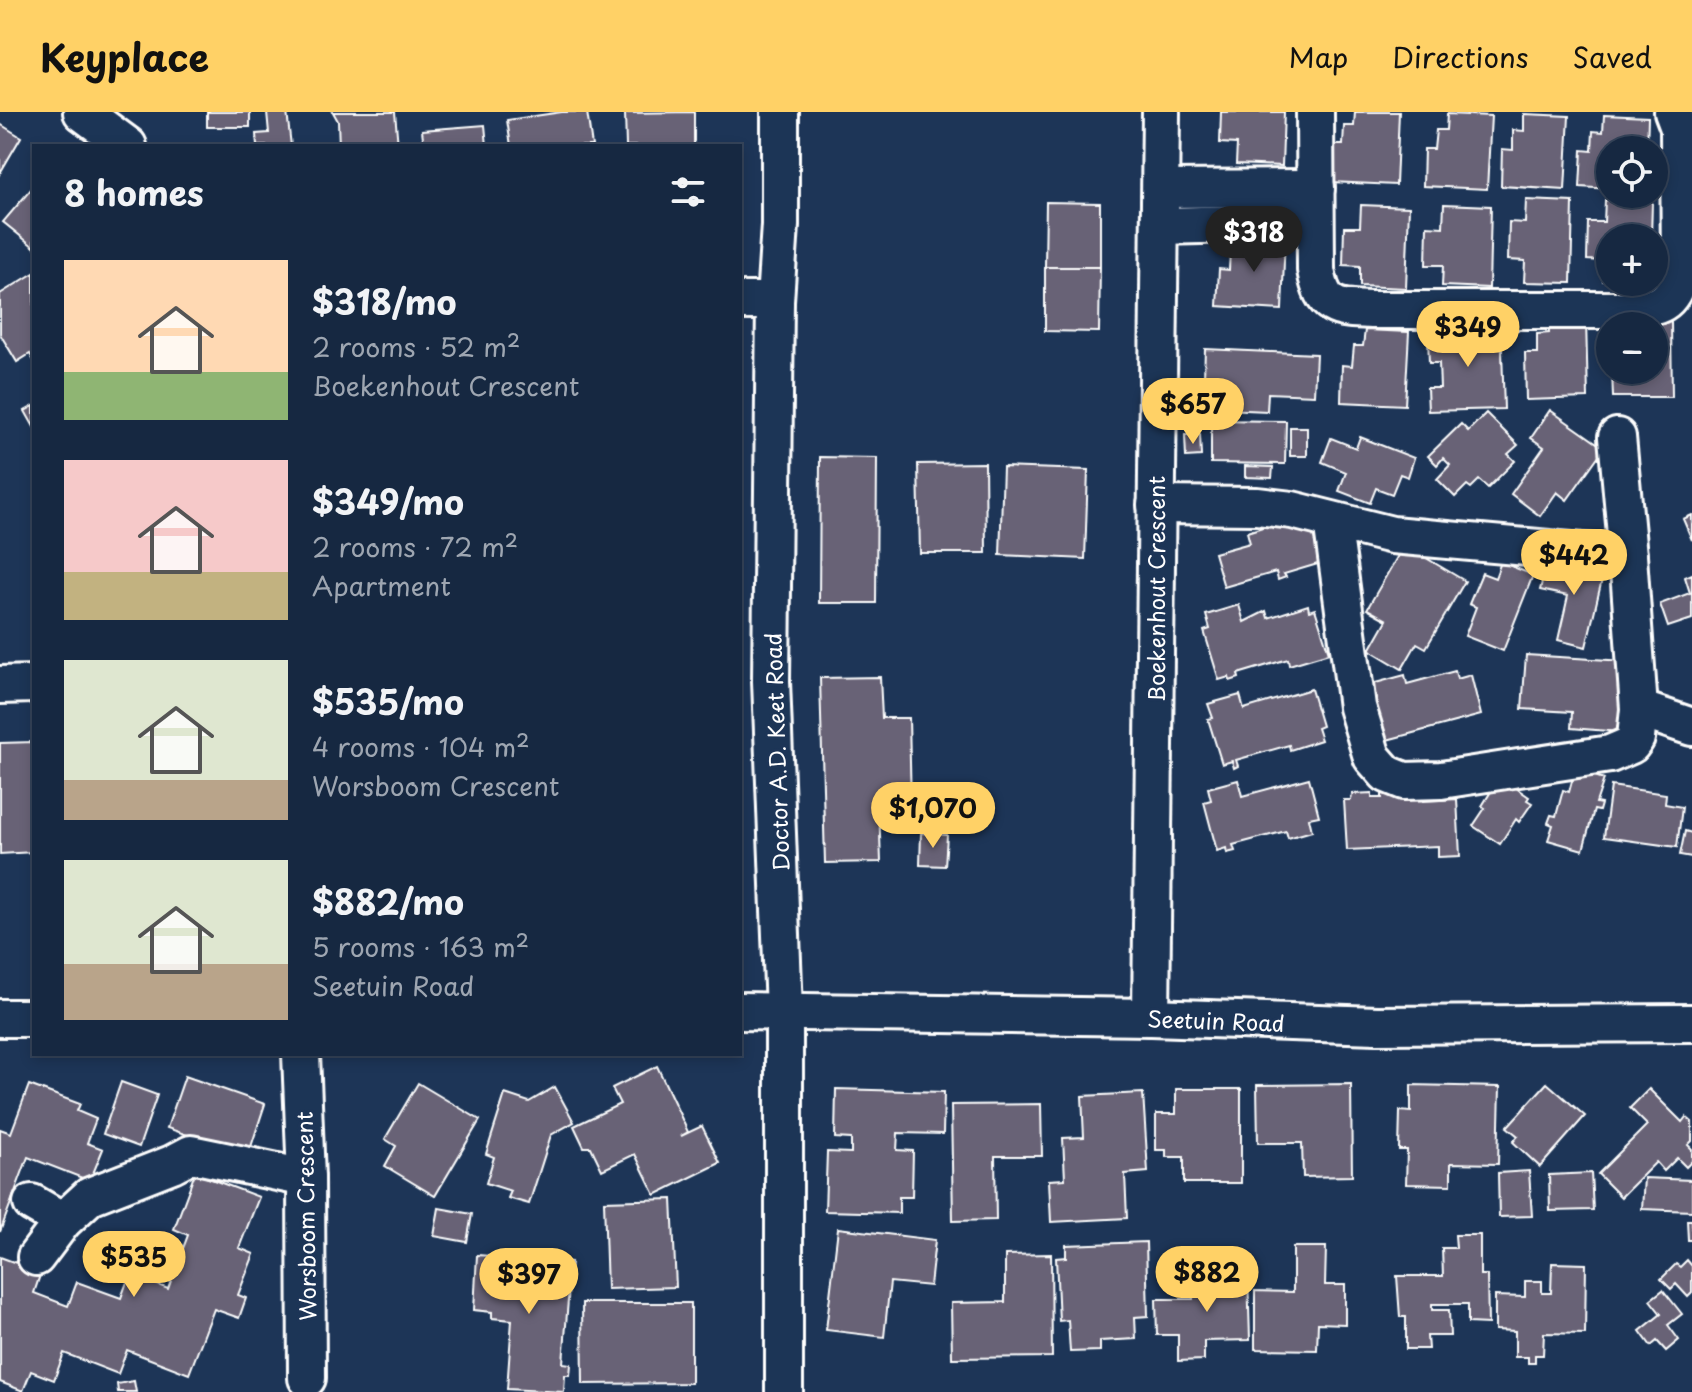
<!DOCTYPE html>
<meta charset="utf-8">
<style>
:root{--surface:#162841;--page:#1f3048;--text:#f1f3f6;--muted:#9ea6b1;--line:#35445a;--accent:#ffd166}
body{margin:0;font-family:"Playpen Sans",sans-serif;background:var(--page);color:var(--text);height:100vh;display:flex;flex-direction:column;font-size:30px;white-space:nowrap}
*{box-sizing:border-box;margin:0}
p{font-size:26px;color:var(--muted)}
.icon{flex:none;width:44px;height:44px;fill:none;stroke:currentColor;stroke-width:2;stroke-linecap:round;stroke-linejoin:round}
.map{position:relative;flex:1;overflow:hidden}
.sheet{position:absolute;left:32px;top:32px;width:710px;height:912px;display:flex;flex-direction:column;background:var(--surface);border-radius:0px;box-shadow:0 4px 12px #0003,0 0 0 2px var(--line)}
.sheet>*{flex:none}
.tools{position:absolute;left:1596px;top:24px;display:grid;gap:16px}
.tools a{display:grid;place-items:center;width:72px;height:72px;border-radius:50%;background:var(--surface);box-shadow:0 4px 12px #0003,0 0 0 2px var(--line);font-size:40px}
.price{position:absolute;translate:-50% -68px;padding:0 18px;border-radius:28px;background:var(--accent);color:#111;font-size:26px;line-height:52px;filter:drop-shadow(0 2px 4px #0008)}
.price::after{content:'';position:absolute;left:50%;top:48px;width:24px;height:18px;margin-left:-12px;background:inherit;clip-path:polygon(0 0,100% 0,50% 100%)}
.price.current{background:#222;color:#fff}
ul{padding:0;list-style:none}
li{display:flex;align-items:center;gap:24px;height:200px;padding:0 32px}
li span{display:grid;place-items:center;flex:none;width:224px;height:160px;border-radius:0px;color:#555}
li>.icon{margin-inline-start:auto}
span .icon{width:96px;height:96px;fill:#fffc;stroke-width:1}
li b{font-size:34px}
h2{display:flex;justify-content:space-between;align-items:center;height:96px;padding:0 32px;font-size:34px}
header{display:flex;align-items:center;gap:48px;box-sizing:border-box;height:112px;padding:0 40px;background:var(--accent);color:#111}
header strong{font-size:38px}
nav{display:flex;gap:44px;margin-inline-start:auto;font-size:28px}
.map>svg:first-child{display:block}
</style>
<header>
<strong>Keyplace</strong>
<nav><a>Map</a><a>Directions</a><a>Saved</a></nav>
</header>
<div class="map">
<svg width="1692" height="1280" viewBox="0 0 1692 1280">
<rect width="100%" height="100%" fill="#1d3557"/>
<filter id="ink" filterUnits="userSpaceOnUse"><feTurbulence type="fractalNoise" baseFrequency=".0125" numOctaves="2"/><feDisplacementMap in="SourceGraphic" scale="16" xChannelSelector="R" yChannelSelector="G"/><feConvolveMatrix kernelMatrix="1 2 1 2 8 2 1 2 1" color-interpolation-filters="sRGB"/></filter>
<g filter="url(#ink)">
<g fill="#676276" stroke="#fff" stroke-width="2">
<rect x="207" y="0" width="43" height="15"/>
<path d="M267 0H287L291 34H257L256 22 269 21Z"/>
<path d="M333 0H395L398 34H339L338 9Z"/>
<path d="M562 0H587L592 34H511L507 8Z"/>
<path d="M694 0V34H626L625 1Z"/>
<path d="M1221 0H1284L1282 54 1236 52 1237 32 1220 31Z"/>
<path d="M1355 0H1399L1396 73 1331 70 1333 33H1343L1344 14H1354Z"/>
<path d="M1447 2 1491 4 1487 77 1423 74 1424 37H1434L1436 18H1446Z"/>
<path d="M1524 2 1569 4 1565 78 1501 74 1502 37 1513 38V18L1524 19Z"/>
<path d="M1604 3 1648 5 1647 38H1610V77L1580 75 1582 38 1592 39 1593 19 1603 20Z"/>
<path d="M0 12 21 25 0 61Z"/>
<path d="M485 13 487 34H424L422 18Z"/>
<path d="M32 76 34 78V135L3 110Z"/>
<path d="M1526 88 1573 90 1571 171 1524 170 1525 149 1508 148 1509 110 1525 111Z"/>
<path d="M1605 88 1652 90 1651 126H1610V170L1603 169 1604 149 1587 148 1588 110H1604Z"/>
<path d="M1046 90 1100 91V155H1045Z"/>
<path d="M1444 92 1491 94 1489 176 1442 174 1443 153H1426L1427 114 1443 115Z"/>
<path d="M1361 93 1409 95 1406 176 1360 174V154L1343 153 1344 115H1360Z"/>
<path d="M1241 122 1285 124 1282 198 1217 194 1219 157 1229 158 1230 138 1240 139Z"/>
<path d="M1045 155H1100L1099 220 1045 219Z"/>
<path d="M34 161V249L30 242 17 250 0 222V182Z"/>
<path d="M1548 208H1586L1588 286 1526 288 1525 241H1537V222L1549 221Z"/>
<path d="M1501 209 1504 297 1428 299 1427 276H1440L1439 251H1429L1428 226 1456 225V211Z"/>
<path d="M1632 209H1671L1672 285H1613L1612 258H1654V214H1632Z"/>
<path d="M1365 218 1409 220 1405 293 1341 290 1342 253 1352 254 1354 234H1363Z"/>
<path d="M1205 237 1316 242 1314 283 1268 281 1267 299 1203 296Z"/>
<path d="M34 294V315L25 299Z"/>
<path d="M1550 298 1604 336 1567 388 1557 380 1540 404 1511 382 1544 335 1531 326Z"/>
<path d="M1486 301 1518 333 1508 342 1515 349 1488 376 1479 368 1471 376 1467 373 1455 385 1437 367 1450 353 1443 346 1437 353 1428 344 1461 312 1468 319Z"/>
<path d="M1211 308 1286 309 1285 352 1211 351Z"/>
<rect x="1290" y="315" width="17" height="29"/>
<path d="M1200 322 1201 344 1186 345 1185 323Z"/>
<path d="M1360 325 1414 346 1408 365 1400 362 1392 382 1376 376 1370 391 1339 379 1346 360 1322 350 1331 326 1356 336Z"/>
<path d="M820 345 877 346 876 491H819Z"/>
<path d="M985 351 986 441H920L918 352Z"/>
<path d="M1245 354 1273 355 1272 366 1245 365Z"/>
<path d="M1003 355 1088 358 1085 447 1000 443Z"/>
<path d="M1692 403V428L1683 407Z"/>
<path d="M1308 406 1321 451 1284 462 1286 465 1278 468 1276 460 1224 475 1214 441 1250 431 1247 420 1272 412 1273 416Z"/>
<path d="M1404 433 1465 469 1426 536 1417 531 1402 557 1370 538 1387 508 1367 497Z"/>
<path d="M1548 446 1604 459 1586 535 1558 528 1568 484 1540 478Z"/>
<path d="M1501 450 1533 463 1503 539 1465 524 1476 495 1469 492 1482 461 1495 466Z"/>
<path d="M1692 462V507L1668 515 1660 492 1690 481 1685 465Z"/>
<path d="M1239 493 1244 510 1266 499 1268 506 1308 493 1309 499 1315 497 1329 541 1289 553 1288 547 1238 562 1239 566 1230 569 1229 565 1219 568 1204 519 1210 517 1206 503Z"/>
<path d="M1526 543 1625 549 1621 620 1571 616 1572 600 1522 597Z"/>
<path d="M1455 559 1457 567 1471 563 1481 603 1383 629 1368 573 1405 563 1407 572Z"/>
<path d="M880 565 882 606H909L911 694 879 695 881 750 825 751 820 566Z"/>
<path d="M1311 577 1322 614 1317 616 1321 628 1290 638 1289 633 1236 648 1238 654 1234 656 1232 649 1222 652 1208 607 1213 606 1208 592 1240 583 1244 597Z"/>
<path d="M34 630V740L0 742V631Z"/>
<path d="M1575 658 1604 667 1596 691 1601 692 1599 699 1594 698 1583 738 1548 728 1553 713 1548 711 1551 703 1556 704 1563 678 1569 680Z"/>
<path d="M1500 665 1529 685 1527 688 1532 691 1519 710 1516 707 1500 732 1473 714 1485 696 1482 694Z"/>
<path d="M1309 666 1319 704 1309 706 1312 719 1288 726 1286 719 1233 733 1235 739 1227 741 1226 736 1217 739 1204 690 1211 688 1208 676 1238 668 1242 684Z"/>
<path d="M1611 674 1666 682 1665 692 1682 695 1677 735 1604 725Z"/>
<path d="M1422 678 1423 689 1457 687 1460 744 1438 745V734L1347 738 1344 688H1351L1352 682 1372 681V686H1382V680Z"/>
<path d="M1685 719 1692 721V745L1680 743Z"/>
<path d="M921 721 947 723 945 754 920 753Z"/>
<path d="M657 954 688 1020 681 1024 702 1014 720 1051 655 1083 635 1042 602 1058 591 1035H584L574 1014 620 992 612 976Z"/>
<path d="M185 964 265 992 248 1044 167 1016Z"/>
<path d="M121 970 157 983 139 1035 103 1022Z"/>
<path d="M418 971 480 1008 435 1084 385 1054 396 1034 385 1027Z"/>
<path d="M1547 971 1585 1004 1540 1055 1513 1030 1518 1024 1507 1015Z"/>
<path d="M1351 972 1352 1064 1303 1065 1302 1031H1258L1257 973Z"/>
<path d="M29 973 80 992 77 999 96 1007 87 1031 103 1037 90 1069 28 1045 0 1120V1017L11 1021Z"/>
<path d="M1411 973 1500 975 1498 1052 1451 1051V1073L1406 1072 1407 1038H1399L1400 999 1411 1000Z"/>
<path d="M555 975 574 1010 551 1023 529 1092 508 1086 511 1079 486 1071 494 1045 486 1042 505 982 529 990Z"/>
<path d="M836 977 944 980 943 1022 898 1021 897 1038 913 1039 912 1085H899V1101L825 1099 827 1040 851 1041V1027L835 1026Z"/>
<path d="M1176 977H1241V1071H1184V1045H1166V1038H1156V1002H1176Z"/>
<path d="M1649 977 1682 1010 1686 1005 1692 1010V1029L1688 1033 1692 1037V1049L1686 1055 1677 1046 1664 1059 1656 1050 1621 1085 1598 1062 1647 1013 1630 996Z"/>
<path d="M1143 981 1148 1060 1125 1062 1127 1106 1051 1110 1049 1068 1065 1067 1063 1026 1084 1025 1082 984Z"/>
<path d="M1041 992 1042 1044H995L996 1108 953 1109 951 993Z"/>
<path d="M1529 1059 1532 1104 1499 1105 1498 1061Z"/>
<path d="M195 1061 259 1085 239 1136 254 1142 238 1183 246 1186 239 1206 214 1197 189 1262 127 1238 118 1262 64 1241 54 1268 31 1259 23 1279 0 1270V1145L41 1160 34 1181 68 1194 77 1170 121 1186 130 1162 168 1177 188 1123 174 1117Z"/>
<path d="M1591 1061 1593 1098 1550 1099 1549 1063Z"/>
<path d="M1644 1066 1692 1068V1099L1642 1097Z"/>
<path d="M672 1087 676 1175 607 1177 604 1089Z"/>
<path d="M439 1096 472 1102 467 1130 434 1124Z"/>
<path d="M1687 1108H1692V1128H1688Z"/>
<path d="M838 1116 935 1128 930 1174 890 1170 884 1225 826 1218Z"/>
<path d="M1455 1123H1480V1163H1487L1488 1212 1468 1211V1192H1432V1198H1449L1450 1224H1427L1428 1237H1406V1205H1400L1397 1164H1443L1442 1136H1456Z"/>
<path d="M1146 1130 1148 1204 1135 1205 1136 1227 1100 1229V1239L1070 1240 1068 1208 1059 1209 1056 1146 1066 1145V1133Z"/>
<path d="M1293 1135H1326L1325 1173H1345V1212L1318 1211 1317 1238 1255 1237V1179L1293 1180Z"/>
<path d="M1051 1142 1052 1245 952 1246 951 1191 1005 1190V1143Z"/>
<path d="M477 1143 571 1150 563 1251 571 1252 570 1263H565L564 1280 507 1277 512 1208 492 1206V1200L474 1198Z"/>
<path d="M1687 1148 1692 1154V1181L1688 1185 1676 1172 1671 1177 1661 1167 1676 1152 1680 1155Z"/>
<path d="M1552 1151 1586 1152 1585 1222 1544 1221 1543 1243H1535V1251H1528V1245H1515V1219L1495 1218V1184L1525 1185V1169H1542V1181H1551Z"/>
<path d="M1248 1162 1250 1228 1204 1229V1248L1178 1249V1223H1157L1156 1187H1193V1163Z"/>
<path d="M1663 1178 1682 1202 1668 1213 1679 1228 1666 1239 1657 1229 1651 1234 1640 1219 1661 1202 1650 1188Z"/>
<path d="M582 1191H691V1271L583 1272Z"/>
<path d="M134 1269 136 1280H118L117 1272Z"/>
</g>
<g fill="none" stroke-linecap="round" stroke-linejoin="round">
<g stroke="#fff" stroke-width="42">
<g id="minor">
<path d="M82 0 128 34"/>
<path d="M780 0V113L775 189 771 569 784 899V1280"/>
<path d="M1315 0 1316 158C1323 198 1337 197 1374 198H1627C1660 195 1671 194 1680 160L1679 16 1673 0"/>
<path d="M1161 77 1316 76"/>
<path d="M1161 114 1315 110"/>
<path d="M740 189H775"/>
<path d="M1617 325 1628 444"/>
<path d="M1156 393 1257 394 1292 398 1392 423 1628 444 1639 597 1636 626 1631 633 1610 642 1441 668 1404 669 1387 662 1372 645 1357 595 1332 408"/>
<path d="M0 573 34 572"/>
<path d="M1639 597 1692 615"/>
<path d="M740 899 1151 905 1377 913 1692 911"/>
<path d="M1151 905 1161 0"/>
<path d="M0 906H34"/>
<path d="M301 942 306 1066 307 1266"/>
<path d="M32 1091 63 1109"/>
<path d="M36 1145 63 1109 90 1084 172 1052 191 1042 306 1066"/>
</g>
</g>
<use href="#minor" stroke="#1d3557" stroke-width="36"/>
</g>
</g>
<g text-anchor="middle" dominant-baseline="central" stroke-width="6" stroke-linejoin="round" paint-order="stroke">
<g font-size="22" fill="#fff" stroke="#1d3557">
<text transform="translate(1155 477) rotate(-90)">Boekenhout Crescent</text>
<text transform="translate(776 640) rotate(-92)">Doctor A.D. Keet Road</text>
<text transform="translate(1216 908) rotate(2)">Seetuin Road</text>
<text transform="translate(305 1104) rotate(-91)">Worsboom Crescent</text>
</g>
</g>
</svg>
<div class="tools">
<a><svg class="icon" aria-label="locate" viewBox="0 0 24 24"><circle cx="12" cy="12" r="6"/><path d="M12 2v4M12 18v4M2 12h4M18 12h4"/></svg></a>
<a>+</a>
<a>−</a>
</div>
<b class="price current" style="left:1254px;top:162px">$318</b>
<b class="price" style="left:1468px;top:257px">$349</b>
<b class="price" style="left:1193px;top:334px">$657</b>
<b class="price" style="left:1574px;top:485px">$442</b>
<b class="price" style="left:933px;top:738px">$1,070</b>
<b class="price" style="left:134px;top:1187px">$535</b>
<b class="price" style="left:1207px;top:1202px">$882</b>
<b class="price" style="left:529px;top:1204px">$397</b>
<section class="sheet">
<h2>8 homes<svg class="icon" aria-label="filters" viewBox="0 0 24 24"><path d="M4 7h16M4 17h16"/><circle cx="9" cy="7" r="2"/><circle cx="15" cy="17" r="2"/></svg></h2>
<ul>
<li><span style="background:linear-gradient(#ffd9b3 70%,#8fb573 0)"><svg class="icon" aria-label="home" viewBox="0 0 24 24"><path d="M3 11l9-7 9 7M6 9v11h12V9"/></svg></span><div><b>$318/mo</b><p>2 rooms · 52 m²</p><p>Boekenhout Crescent</p></div></li>
<li><span style="background:linear-gradient(#f6c9c9 70%,#c2b280 0)"><svg class="icon" aria-label="home" viewBox="0 0 24 24"><path d="M3 11l9-7 9 7M6 9v11h12V9"/></svg></span><div><b>$349/mo</b><p>2 rooms · 72 m²</p><p>Apartment</p></div></li>
<li><span style="background:linear-gradient(#dfe7d0 75%,#b9a48a 0)"><svg class="icon" aria-label="home" viewBox="0 0 24 24"><path d="M3 11l9-7 9 7M6 9v11h12V9"/></svg></span><div><b>$535/mo</b><p>4 rooms · 104 m²</p><p>Worsboom Crescent</p></div></li>
<li><span style="background:linear-gradient(#dfe7d0 65%,#b9a48a 0)"><svg class="icon" aria-label="home" viewBox="0 0 24 24"><path d="M3 11l9-7 9 7M6 9v11h12V9"/></svg></span><div><b>$882/mo</b><p>5 rooms · 163 m²</p><p>Seetuin Road</p></div></li>
</ul>
</section>
</div>
